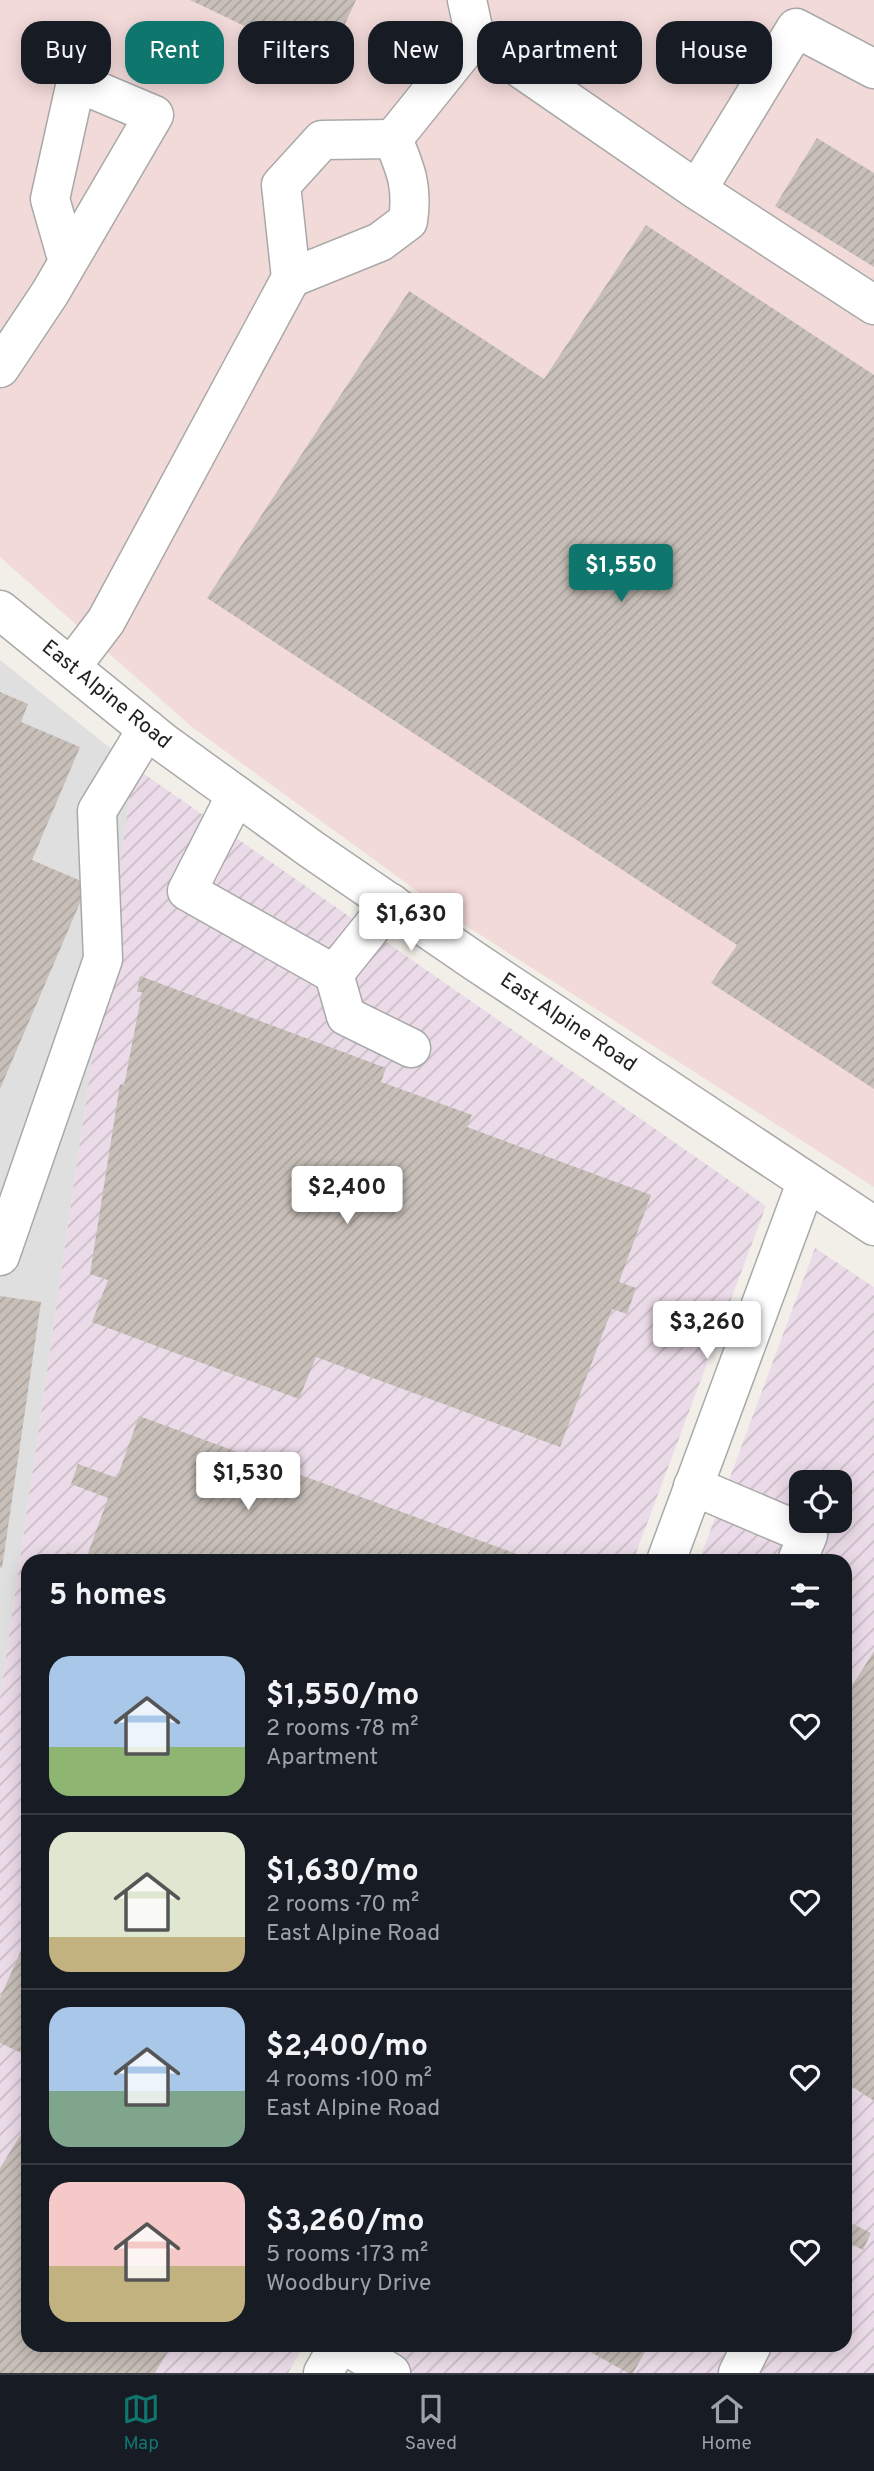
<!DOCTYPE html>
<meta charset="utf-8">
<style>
:root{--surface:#171b24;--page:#242831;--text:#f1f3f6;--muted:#9ea1a6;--line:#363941;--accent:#0f766e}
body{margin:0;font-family:Overpass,sans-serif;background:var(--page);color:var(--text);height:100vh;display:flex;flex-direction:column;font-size:26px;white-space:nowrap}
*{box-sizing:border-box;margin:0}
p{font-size:23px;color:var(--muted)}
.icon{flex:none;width:38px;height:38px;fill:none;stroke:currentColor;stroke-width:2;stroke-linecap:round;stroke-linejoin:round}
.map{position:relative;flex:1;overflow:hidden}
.details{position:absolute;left:21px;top:1554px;width:831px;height:798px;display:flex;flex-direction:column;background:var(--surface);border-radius:21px;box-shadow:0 4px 18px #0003}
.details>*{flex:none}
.guide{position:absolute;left:21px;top:21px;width:833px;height:63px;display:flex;gap:14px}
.controls{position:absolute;left:789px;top:1470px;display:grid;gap:14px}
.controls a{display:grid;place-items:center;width:63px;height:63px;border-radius:14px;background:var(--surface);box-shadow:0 4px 18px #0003;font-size:35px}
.price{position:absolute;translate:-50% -60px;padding:0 16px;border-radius:7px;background:#fff;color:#222;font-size:23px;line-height:46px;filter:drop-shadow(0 2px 4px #0008)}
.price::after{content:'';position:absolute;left:50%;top:42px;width:21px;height:16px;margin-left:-10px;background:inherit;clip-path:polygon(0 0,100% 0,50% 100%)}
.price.on{background:var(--accent);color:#fff}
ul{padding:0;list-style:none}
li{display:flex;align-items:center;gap:21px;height:175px;padding:0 28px}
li+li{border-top:2px solid var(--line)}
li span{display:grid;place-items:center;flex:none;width:196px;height:140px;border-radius:21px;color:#555}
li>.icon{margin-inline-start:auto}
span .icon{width:84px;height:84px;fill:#fffc;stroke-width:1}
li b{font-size:30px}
h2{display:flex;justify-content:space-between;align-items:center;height:84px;padding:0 28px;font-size:30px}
.tag{padding:0 24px;border-radius:21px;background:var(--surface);box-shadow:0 4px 18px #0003;font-size:24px;line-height:63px}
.tag.on{background:var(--accent);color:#fff}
.tab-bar{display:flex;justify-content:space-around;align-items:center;height:98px;border-top:2px solid var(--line);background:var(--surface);font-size:19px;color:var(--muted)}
.tab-bar a{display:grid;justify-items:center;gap:4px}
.tab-bar .on{color:var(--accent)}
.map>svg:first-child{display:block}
</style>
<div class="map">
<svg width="874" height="2373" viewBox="0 0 874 2373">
<defs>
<pattern id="industrial-furrows" width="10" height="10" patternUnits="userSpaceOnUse" patternTransform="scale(1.75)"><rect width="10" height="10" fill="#ebdbe8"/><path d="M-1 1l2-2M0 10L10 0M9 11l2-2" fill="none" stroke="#c9bcc7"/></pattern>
<pattern id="building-hatch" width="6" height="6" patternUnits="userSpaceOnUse" patternTransform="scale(1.75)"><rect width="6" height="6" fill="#c7bfb8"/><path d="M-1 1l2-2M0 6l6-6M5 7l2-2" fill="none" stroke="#aba49e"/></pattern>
</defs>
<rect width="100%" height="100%" fill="#f2efe9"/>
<path fill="#e0dfdf" d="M0 660 134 767 0 1698Z"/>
<path fill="#f2dad9" d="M0 0H874V1187L457 920 192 727 0 557Z"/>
<g fill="url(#industrial-furrows)" fill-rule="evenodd">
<path d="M134 767 766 1206 633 1561H28V2345H304L288 2373H0V1698Z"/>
<path d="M815 1248 874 1287V2373H367L380 2345H845V1561H699ZM802 1482H840V1521H802Z"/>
</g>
<g fill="url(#building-hatch)">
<path d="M190 0H356L326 65Z"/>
<path d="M817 138 874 173V267L775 206Z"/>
<path d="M646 225 874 375V1089L711 983 737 945 207 598 409 291 544 379Z"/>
<path d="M0 692 28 704 21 722 80 747 32 860 88 884 0 1089Z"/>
<path d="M140 976 386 1068 381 1082 472 1115 467 1127 651 1195 619 1282 636 1288 627 1314 612 1309 560 1447 316 1357 299 1399 92 1322 108 1280 90 1274 120 1084 124 1086 142 992H137Z"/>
<path d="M0 1296 41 1302 2 1568 0 1567Z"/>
<path d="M139 1416 525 1557 524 1561H64L67 1552 86 1559 108 1498 71 1484 78 1464 117 1478Z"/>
<path d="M874 1651V2101L845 2082V1697Z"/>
<path d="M28 1935V2056L0 2043V1998Z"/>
<path d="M28 2123V2345H172L155 2373H0V2168Z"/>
<path d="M853 2224 871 2233 863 2250 845 2241Z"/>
<path d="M578 2345H649L633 2373H628Z"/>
</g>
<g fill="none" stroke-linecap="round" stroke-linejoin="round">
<g stroke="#a9a9a9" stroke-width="41">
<g id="minor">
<path d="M467 0 475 37 697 190 874 305"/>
<path d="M393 139 475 37"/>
<path d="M697 190 796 28 874 69"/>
<path d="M0 368 50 293 154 115 76 82 50 199 68 262"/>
<path d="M0 610 164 743 311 849 476 962 874 1226"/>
<path d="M71 667 106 621 291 278 281 185 322 140 393 139C406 170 413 187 408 221L380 242 291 278"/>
<path d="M236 795 187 891 334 974 391 903"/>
<path d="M334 974 346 1016 411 1048"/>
<path d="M0 1256 103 959 97 811 147 729"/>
<path d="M693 1486 808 1535 797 1561"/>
<path d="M666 1561 806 1183"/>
<path d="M345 2345 391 2373"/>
<path d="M323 2373 339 2345"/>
<path d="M738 2373 752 2345"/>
</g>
</g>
<use href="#minor" stroke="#fff" stroke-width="38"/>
</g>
<g text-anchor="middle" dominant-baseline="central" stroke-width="5" stroke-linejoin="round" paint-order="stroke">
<g font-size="21" fill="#222" stroke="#fff">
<text transform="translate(106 695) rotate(39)">East Alpine Road</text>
<text transform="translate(568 1023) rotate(34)">East Alpine Road</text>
</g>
</g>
</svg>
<div class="controls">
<a><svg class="icon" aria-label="locate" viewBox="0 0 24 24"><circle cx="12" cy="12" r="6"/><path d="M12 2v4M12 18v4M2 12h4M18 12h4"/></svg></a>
</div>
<b class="price on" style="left:621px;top:604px">$1,550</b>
<b class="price" style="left:411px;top:953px">$1,630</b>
<b class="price" style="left:347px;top:1226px">$2,400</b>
<b class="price" style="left:707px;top:1361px">$3,260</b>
<b class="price" style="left:248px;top:1512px">$1,530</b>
<div class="guide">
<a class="tag">Buy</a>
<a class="tag on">Rent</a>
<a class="tag">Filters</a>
<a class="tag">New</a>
<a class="tag">Apartment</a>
<a class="tag">House</a>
</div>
<section class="details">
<h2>5 homes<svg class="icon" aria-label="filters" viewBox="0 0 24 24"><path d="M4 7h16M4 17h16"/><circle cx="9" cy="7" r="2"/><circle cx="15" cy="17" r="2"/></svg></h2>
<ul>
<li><span style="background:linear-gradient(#a9c7e8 65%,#8fb573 0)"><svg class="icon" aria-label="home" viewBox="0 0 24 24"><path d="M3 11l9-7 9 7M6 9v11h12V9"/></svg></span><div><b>$1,550/mo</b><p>2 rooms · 78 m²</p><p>Apartment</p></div><svg class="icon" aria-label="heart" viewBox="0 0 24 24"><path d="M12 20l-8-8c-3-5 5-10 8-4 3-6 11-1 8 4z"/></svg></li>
<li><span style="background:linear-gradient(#dfe7d0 75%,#c2b280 0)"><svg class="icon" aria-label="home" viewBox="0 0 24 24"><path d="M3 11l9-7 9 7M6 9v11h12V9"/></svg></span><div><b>$1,630/mo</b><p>2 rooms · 70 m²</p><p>East Alpine Road</p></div><svg class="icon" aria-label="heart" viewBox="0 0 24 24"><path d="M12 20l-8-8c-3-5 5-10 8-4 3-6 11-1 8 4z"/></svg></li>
<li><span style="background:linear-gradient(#a9c7e8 60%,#7fa58c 0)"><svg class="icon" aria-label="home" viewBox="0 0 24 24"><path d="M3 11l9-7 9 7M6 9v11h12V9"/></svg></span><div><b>$2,400/mo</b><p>4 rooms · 100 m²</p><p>East Alpine Road</p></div><svg class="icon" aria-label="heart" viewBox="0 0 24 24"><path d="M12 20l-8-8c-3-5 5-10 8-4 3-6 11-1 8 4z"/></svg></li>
<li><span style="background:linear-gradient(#f6c9c9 60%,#c2b280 0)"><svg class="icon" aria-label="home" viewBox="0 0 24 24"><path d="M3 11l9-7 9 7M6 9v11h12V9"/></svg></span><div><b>$3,260/mo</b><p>5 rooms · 173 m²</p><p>Woodbury Drive</p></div><svg class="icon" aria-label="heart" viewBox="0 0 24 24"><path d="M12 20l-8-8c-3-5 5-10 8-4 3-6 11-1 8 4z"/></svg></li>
</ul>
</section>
</div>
<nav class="tab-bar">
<a class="on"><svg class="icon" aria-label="map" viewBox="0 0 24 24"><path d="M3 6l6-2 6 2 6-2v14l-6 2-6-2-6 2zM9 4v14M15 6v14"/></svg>Map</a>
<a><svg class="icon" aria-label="saved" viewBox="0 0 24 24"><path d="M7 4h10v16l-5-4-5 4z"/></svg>Saved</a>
<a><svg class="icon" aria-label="home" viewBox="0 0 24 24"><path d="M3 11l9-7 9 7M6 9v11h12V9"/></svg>Home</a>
</nav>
